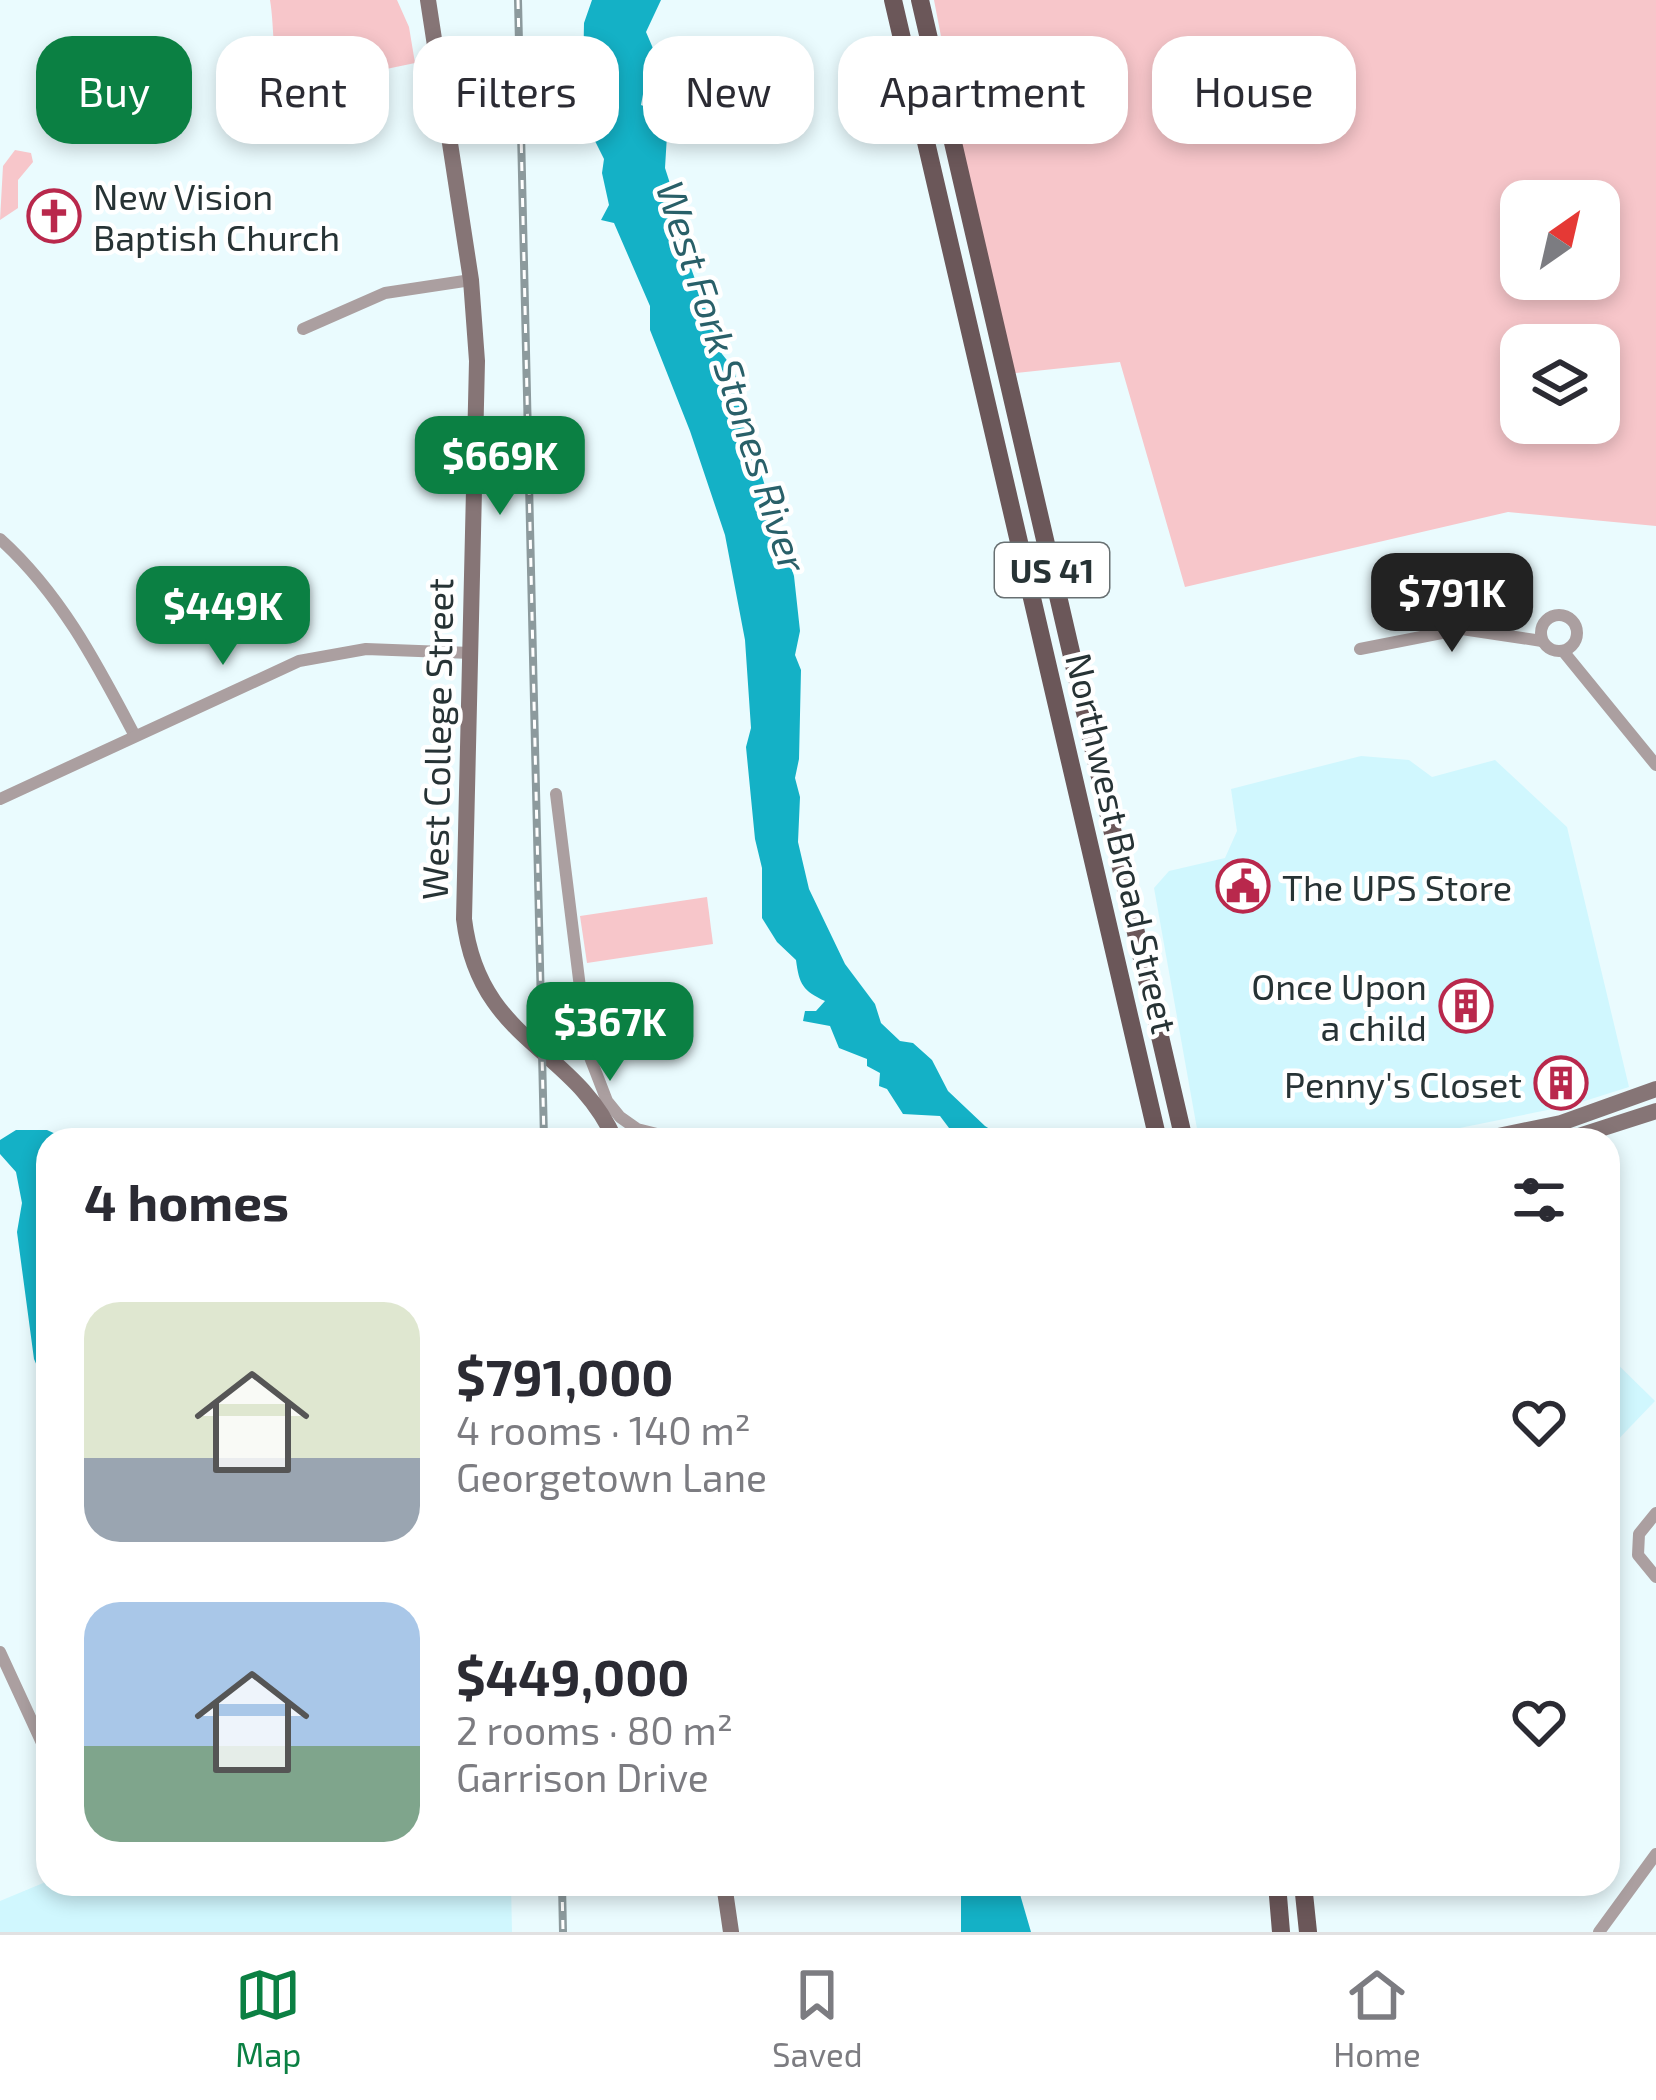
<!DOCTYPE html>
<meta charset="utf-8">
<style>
:root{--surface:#fff;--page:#f7f7f7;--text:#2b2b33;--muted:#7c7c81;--line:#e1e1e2;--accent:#0b8043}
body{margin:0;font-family:"Exo 2",sans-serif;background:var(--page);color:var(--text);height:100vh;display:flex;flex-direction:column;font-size:45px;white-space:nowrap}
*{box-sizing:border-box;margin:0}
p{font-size:39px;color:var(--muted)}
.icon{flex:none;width:66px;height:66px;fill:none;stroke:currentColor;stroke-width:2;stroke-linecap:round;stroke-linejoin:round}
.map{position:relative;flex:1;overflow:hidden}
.sheet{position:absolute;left:36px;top:1128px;width:1584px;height:768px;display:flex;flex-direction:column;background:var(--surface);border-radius:36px;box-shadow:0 6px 18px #0003}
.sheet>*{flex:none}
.hud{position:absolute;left:36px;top:36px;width:1584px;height:108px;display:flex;gap:24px}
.needle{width:78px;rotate:34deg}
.tools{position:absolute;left:1500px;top:180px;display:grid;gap:24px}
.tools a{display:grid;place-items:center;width:120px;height:120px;border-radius:24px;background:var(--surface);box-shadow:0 6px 18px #0003;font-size:60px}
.price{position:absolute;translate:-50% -102px;padding:0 27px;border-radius:24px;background:var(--accent);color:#fff;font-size:39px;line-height:78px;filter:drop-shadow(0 3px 6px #0008)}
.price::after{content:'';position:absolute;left:50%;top:72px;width:36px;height:27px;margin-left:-18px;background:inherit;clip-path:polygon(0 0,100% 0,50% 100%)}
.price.current{background:#222;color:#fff}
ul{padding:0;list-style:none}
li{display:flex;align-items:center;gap:36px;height:300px;padding:0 48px}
li span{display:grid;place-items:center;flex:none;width:336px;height:240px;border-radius:36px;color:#555}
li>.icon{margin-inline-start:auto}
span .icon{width:144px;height:144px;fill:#fffc;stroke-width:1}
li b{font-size:51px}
h2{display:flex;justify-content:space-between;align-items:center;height:144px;padding:0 48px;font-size:51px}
.tag{padding:0 42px;border-radius:36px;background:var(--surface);box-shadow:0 6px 18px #0003;font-size:42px;line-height:108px}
.tag.current{background:var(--accent);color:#fff}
.menu{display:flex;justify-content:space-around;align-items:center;height:168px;border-top:3px solid var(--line);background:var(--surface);font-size:33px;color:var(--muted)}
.menu a{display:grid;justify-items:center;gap:6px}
.menu .current{color:var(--accent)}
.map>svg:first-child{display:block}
</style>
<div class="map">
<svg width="1656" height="1932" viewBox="0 0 1656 1932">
<rect width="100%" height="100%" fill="#eafbfe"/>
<g fill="#d0f7fe">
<path d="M1361 756 1409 760 1432 777 1495 760 1567 827 1629 1087 1572 1105 1401 1140H1199L1154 888 1169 871 1225 858 1237 831 1231 789Z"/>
<path d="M1608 1355 1655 1401 1608 1450Z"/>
<path d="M48 1881 511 1884 512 1932H0V1901Z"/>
</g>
<g fill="#f7c6ca" fill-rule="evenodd">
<path d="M270 0H397L409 27 415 63 286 90C271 66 275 29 270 0Z"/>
<path d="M934 0H1656V526L1508 512 1185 587 1120 362 1006 374ZM1521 201H1599V279H1521ZM1521 345H1599V423H1521Z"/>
<path d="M15 150 31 153 33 162 18 180V208L0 220 3 166Z"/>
<path d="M707 897 713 944 587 963 580 916Z"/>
</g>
<g fill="#14b1c6">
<path d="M592 0H661L646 32 658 60 648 67 641 105 663 114 657 127 667 135 665 168 685 230 687 257 722 354 734 369 749 436 794 576 800 631 795 655 801 670 799 759 795 778 800 797 798 842 809 889 845 964 875 1004 881 1023 900 1041 913 1043 932 1060 948 1091 985 1126 1007 1140H958L940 1116 903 1114 887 1089 879 1086 880 1073 867 1066V1059L839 1048 830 1026 803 1021 805 1011H816L825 1001C803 991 799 984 796 960L777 942 762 918V868L755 839 746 747 751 728 745 640 725 535 690 431 650 330V306L614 223 601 220 609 205 602 173 604 159 592 135 590 90 583 76 584 23Z"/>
<path d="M16 1130H47L69 1140H48V1391L34 1359 17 1232 22 1203 16 1172 0 1154V1140Z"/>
<path d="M961 1884H1017L1031 1932H961Z"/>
</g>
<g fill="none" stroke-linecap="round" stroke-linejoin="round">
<g stroke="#ab9fa0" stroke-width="12">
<path d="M303 329 385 293 471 280"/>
<path d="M0 539C61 594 97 664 135 736"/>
<circle cx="1559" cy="633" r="18"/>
<path d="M1360 649 1462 629 1542 641"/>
<path d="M1563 651 1656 765"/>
<path d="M556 794 588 1052 607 1101 620 1117 637 1129 681 1140"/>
<path d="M0 799 299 661 366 649 471 653"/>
<path d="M1656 1513 1639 1534 1638 1555 1656 1577"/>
<path d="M0 1652 48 1756"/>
<path d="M1599 1932 1656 1854"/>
</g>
<g stroke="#867576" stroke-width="16">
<path d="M428 0 471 280 477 361 464 919C479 1043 574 1046 615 1140"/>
<path d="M1479 1140 1561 1123 1656 1089"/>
<path d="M1566 1140 1656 1111"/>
<path d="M724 1884 731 1932"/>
</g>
<g stroke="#6b5759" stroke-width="18">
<path d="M893 0 1158 1140"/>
<path d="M920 0 1184 1140"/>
<path d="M1277 1884 1281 1932"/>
<path d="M1303 1884 1308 1932"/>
</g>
<g stroke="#8c9a9d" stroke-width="8">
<g id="rail">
<path d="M518 0 544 1140"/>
<path d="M562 1884 563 1932"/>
</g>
</g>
<use href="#rail" stroke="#fff" stroke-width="3" stroke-dasharray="9" stroke-linecap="butt"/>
</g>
<defs>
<g id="church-ring" transform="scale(2.7)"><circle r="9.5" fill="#fff" stroke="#b9284c" stroke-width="1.5"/><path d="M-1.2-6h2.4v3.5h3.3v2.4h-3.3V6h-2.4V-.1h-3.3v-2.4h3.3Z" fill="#b9284c"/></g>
<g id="civic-ring" transform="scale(2.7)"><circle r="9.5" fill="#fff" stroke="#b9284c" stroke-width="1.5"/><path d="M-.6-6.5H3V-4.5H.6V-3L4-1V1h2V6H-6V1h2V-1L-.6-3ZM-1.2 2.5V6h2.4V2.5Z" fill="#b9284c"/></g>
<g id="building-ring" transform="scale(2.7)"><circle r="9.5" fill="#fff" stroke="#b9284c" stroke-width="1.5"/><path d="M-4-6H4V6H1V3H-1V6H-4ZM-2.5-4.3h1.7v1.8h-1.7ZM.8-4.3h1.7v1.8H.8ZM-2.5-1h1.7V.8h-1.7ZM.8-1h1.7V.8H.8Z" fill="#b9284c"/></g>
</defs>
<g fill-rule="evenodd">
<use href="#church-ring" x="54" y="216"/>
<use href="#civic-ring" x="1243" y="886"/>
<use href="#building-ring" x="1466" y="1006"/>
<use href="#building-ring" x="1561" y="1083"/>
</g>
<g text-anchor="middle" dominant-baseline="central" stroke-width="9" stroke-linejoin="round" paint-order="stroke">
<rect fill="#fff" stroke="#687072" stroke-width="3" x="995" y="543" width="114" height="54" rx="9"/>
<g font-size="33" font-weight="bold" fill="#273335">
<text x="1052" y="570">US 41</text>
</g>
<g font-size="36" fill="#273335" stroke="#fff" text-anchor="start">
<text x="93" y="195">New Vision<tspan x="93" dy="41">Baptish Church</tspan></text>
<text x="1282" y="886">The UPS Store</text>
<text x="1427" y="985" text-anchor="end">Once Upon<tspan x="1427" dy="41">a child</tspan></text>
<text x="1522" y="1083" text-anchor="end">Penny's Closet</text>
</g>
<g font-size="36" fill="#273335" stroke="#fff">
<text transform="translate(436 739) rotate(-89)">West College Street</text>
<text transform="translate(1123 843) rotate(77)">Northwest Broad Street</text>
</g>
<g font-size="39" font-style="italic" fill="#296069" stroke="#fff">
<text transform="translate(733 376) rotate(72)">West Fork Stones River</text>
</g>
</g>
</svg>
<div class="tools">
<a><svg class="needle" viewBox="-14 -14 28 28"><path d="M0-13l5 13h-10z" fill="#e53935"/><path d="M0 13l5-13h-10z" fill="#7c7c81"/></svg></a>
<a><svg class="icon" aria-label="layers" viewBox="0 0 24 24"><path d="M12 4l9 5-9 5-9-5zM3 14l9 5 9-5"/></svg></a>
</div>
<b class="price" style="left:500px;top:518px">$669K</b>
<b class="price current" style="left:1452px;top:655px">$791K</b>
<b class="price" style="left:223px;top:668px">$449K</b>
<b class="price" style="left:610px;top:1084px">$367K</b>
<div class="hud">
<a class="tag current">Buy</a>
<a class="tag">Rent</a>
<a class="tag">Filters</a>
<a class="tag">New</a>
<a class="tag">Apartment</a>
<a class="tag">House</a>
</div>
<section class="sheet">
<h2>4 homes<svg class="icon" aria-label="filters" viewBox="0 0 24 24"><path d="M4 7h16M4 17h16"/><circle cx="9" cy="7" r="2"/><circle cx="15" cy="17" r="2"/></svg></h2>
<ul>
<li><span style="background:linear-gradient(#dfe7d0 65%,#9aa5b1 0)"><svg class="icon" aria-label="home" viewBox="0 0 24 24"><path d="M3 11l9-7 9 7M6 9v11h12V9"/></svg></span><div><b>$791,000</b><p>4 rooms · 140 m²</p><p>Georgetown Lane</p></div><svg class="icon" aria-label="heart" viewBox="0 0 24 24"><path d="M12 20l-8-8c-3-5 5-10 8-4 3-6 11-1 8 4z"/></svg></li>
<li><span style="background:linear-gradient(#a9c7e8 60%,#7fa58c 0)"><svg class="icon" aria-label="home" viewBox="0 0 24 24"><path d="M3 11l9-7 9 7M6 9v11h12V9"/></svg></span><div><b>$449,000</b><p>2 rooms · 80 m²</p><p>Garrison Drive</p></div><svg class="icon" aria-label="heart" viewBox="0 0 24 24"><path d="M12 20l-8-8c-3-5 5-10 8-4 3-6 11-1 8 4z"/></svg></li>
</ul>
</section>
</div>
<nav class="menu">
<a class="current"><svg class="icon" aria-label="map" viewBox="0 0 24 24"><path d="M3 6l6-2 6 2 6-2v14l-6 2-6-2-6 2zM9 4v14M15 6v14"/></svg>Map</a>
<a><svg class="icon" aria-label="saved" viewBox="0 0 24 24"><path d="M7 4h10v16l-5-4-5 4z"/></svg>Saved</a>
<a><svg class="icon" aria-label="home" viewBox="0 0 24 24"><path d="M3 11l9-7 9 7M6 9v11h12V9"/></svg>Home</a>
</nav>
